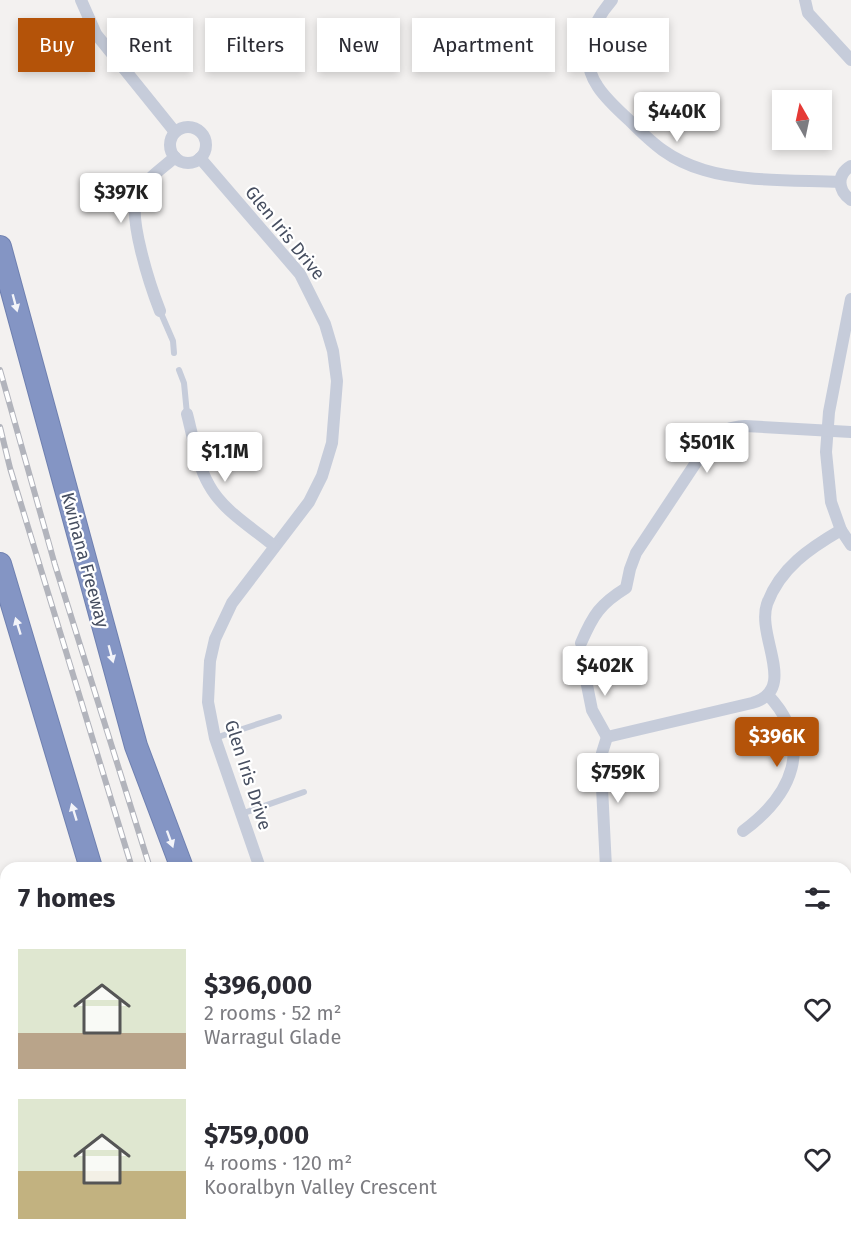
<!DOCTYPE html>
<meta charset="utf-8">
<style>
:root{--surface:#fff;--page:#f2f2f3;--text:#2b2b33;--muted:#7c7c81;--accent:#b45309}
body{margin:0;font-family:"Fira Sans",sans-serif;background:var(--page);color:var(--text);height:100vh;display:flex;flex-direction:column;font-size:22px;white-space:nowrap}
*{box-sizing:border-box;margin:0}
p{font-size:20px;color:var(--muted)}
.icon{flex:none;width:33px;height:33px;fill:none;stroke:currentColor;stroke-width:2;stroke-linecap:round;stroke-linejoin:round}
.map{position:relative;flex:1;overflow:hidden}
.side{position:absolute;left:0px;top:862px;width:852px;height:386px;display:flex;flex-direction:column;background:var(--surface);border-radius:18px 18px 0 0;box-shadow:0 3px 9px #0003}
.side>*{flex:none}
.top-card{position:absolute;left:18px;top:18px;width:816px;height:54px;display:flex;gap:12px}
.needle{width:39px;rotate:351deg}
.tools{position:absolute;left:772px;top:90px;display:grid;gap:12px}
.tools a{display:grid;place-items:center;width:60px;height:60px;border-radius:0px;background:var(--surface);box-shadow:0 3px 9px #0003;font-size:30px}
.price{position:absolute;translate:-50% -51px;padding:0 14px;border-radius:6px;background:#fff;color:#222;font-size:20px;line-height:39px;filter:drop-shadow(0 2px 3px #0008)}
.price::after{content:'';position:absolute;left:50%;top:36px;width:18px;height:14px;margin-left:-9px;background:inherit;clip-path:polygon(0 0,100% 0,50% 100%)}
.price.current{background:var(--accent);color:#fff}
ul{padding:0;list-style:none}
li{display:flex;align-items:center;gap:18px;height:150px;padding:0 18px}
li span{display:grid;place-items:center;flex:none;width:168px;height:120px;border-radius:0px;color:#555}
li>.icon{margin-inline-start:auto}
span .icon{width:72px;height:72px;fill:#fffc;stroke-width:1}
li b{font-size:26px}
h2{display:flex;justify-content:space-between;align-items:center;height:72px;padding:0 18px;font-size:26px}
.chip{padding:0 21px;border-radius:0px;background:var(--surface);box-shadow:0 3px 9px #0003;font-size:21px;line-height:54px}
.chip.current{background:var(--accent);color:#fff}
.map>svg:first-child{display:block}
</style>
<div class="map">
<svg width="851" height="1247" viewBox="0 0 851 1247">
<rect width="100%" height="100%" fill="#f3f1f0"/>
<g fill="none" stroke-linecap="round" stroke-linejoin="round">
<g stroke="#6f80b0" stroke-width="24">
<g id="highway">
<path d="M0 247 136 746 182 868"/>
<path d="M0 564 91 868"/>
<path d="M219 1242 221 1247"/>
<path d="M325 1242 327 1247"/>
</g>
</g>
<g stroke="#c6ccda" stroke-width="6">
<path d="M160 311 173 341 174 353"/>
<path d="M179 370 184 383 187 414"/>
<path d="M215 738 279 717"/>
<path d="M241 814 304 792"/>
</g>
<g stroke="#c6ccda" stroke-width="12">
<path d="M81 0 96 34 175 132"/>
<path d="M612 0C591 24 578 58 598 87 606 99 618 110 629 120 653 144 670 160 704 170 743 182 798 180 840 182"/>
<path d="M805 0 808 13 851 60"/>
<circle cx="188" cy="145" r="18"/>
<path d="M200 158 300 274 325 324 333 351 337 381 332 443 322 476 309 502 232 603 215 639 210 661 208 702 215 738 260 868"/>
<path d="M851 166C836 175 838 191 851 200"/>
<path d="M851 299 829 412 826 452 831 502 841 530 851 545"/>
<path d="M160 311C151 288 126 214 138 193 146 179 163 168 175 157"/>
<path d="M187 414C193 437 197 464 209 485 223 511 253 528 274 546"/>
<path d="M581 643C593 615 600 604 626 588L630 569 636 553 711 440C722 430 730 427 745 426L851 432"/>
<path d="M583 665 592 710 607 737"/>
<path d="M607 737 752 703C799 690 756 637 767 604 780 568 810 548 841 530"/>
<path d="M743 831C792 795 815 745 768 695"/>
<path d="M606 868 601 767 602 753 607 737"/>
<path d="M846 920 851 913"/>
<path d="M846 978 851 981"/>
<path d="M0 1064 6 1080"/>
<path d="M846 1072 851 1073"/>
<path d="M0 1235 6 1234"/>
<path d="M499 1242V1247"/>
<path d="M817 1242 834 1247"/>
</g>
<use href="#highway" stroke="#8495c4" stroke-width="22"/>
<g stroke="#b2b4bc" stroke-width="6">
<g id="rail">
<path d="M0 370 55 565 150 868"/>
<path d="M0 427 10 468 132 868"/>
<path d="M257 1242 258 1247"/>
<path d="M276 1242 278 1247"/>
</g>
</g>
<use href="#rail" stroke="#fff" stroke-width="4" stroke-dasharray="11" stroke-linecap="butt"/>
</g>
<defs><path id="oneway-solid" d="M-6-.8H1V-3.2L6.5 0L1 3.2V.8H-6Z" transform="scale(1.5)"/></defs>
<g fill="#f3f4f9">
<use href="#oneway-solid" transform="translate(15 303) rotate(75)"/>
<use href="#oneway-solid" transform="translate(18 626) rotate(-107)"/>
<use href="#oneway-solid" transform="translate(111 654) rotate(75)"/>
<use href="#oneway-solid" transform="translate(74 812) rotate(-107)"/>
<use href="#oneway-solid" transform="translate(170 839) rotate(70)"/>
</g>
<g text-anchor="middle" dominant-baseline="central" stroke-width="4.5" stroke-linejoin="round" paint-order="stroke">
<g font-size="18" fill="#464e60" stroke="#fff">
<text transform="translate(285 233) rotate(51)">Glen Iris Drive</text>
<text transform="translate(85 560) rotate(75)">Kwinana Freeway</text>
<text transform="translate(248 775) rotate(72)">Glen Iris Drive</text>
</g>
</g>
</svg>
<div class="tools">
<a><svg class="needle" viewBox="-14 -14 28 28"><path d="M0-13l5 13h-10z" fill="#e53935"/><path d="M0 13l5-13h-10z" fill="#7c7c81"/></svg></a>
</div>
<b class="price" style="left:677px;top:143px">$440K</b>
<b class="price" style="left:121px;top:224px">$397K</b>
<b class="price" style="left:707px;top:474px">$501K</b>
<b class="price" style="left:225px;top:483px">$1.1M</b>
<b class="price" style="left:605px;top:697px">$402K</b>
<b class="price current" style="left:777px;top:768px">$396K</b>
<b class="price" style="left:618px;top:804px">$759K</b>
<div class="top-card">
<a class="chip current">Buy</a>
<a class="chip">Rent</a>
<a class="chip">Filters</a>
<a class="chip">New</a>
<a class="chip">Apartment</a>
<a class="chip">House</a>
</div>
<section class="side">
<h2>7 homes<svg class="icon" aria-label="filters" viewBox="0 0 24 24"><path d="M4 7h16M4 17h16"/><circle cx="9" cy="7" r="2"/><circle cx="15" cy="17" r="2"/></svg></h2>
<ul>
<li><span style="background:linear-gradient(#dfe7d0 70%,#b9a48a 0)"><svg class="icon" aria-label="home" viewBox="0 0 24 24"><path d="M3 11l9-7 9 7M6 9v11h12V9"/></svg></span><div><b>$396,000</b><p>2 rooms · 52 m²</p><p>Warragul Glade</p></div><svg class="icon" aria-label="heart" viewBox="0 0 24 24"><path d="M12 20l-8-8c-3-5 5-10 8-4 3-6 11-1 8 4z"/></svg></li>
<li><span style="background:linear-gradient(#dfe7d0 60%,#c2b280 0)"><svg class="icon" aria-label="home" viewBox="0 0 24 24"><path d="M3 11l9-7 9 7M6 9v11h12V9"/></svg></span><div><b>$759,000</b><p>4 rooms · 120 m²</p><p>Kooralbyn Valley Crescent</p></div><svg class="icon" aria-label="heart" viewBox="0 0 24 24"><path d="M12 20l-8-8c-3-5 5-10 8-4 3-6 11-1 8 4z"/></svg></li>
</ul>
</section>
</div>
